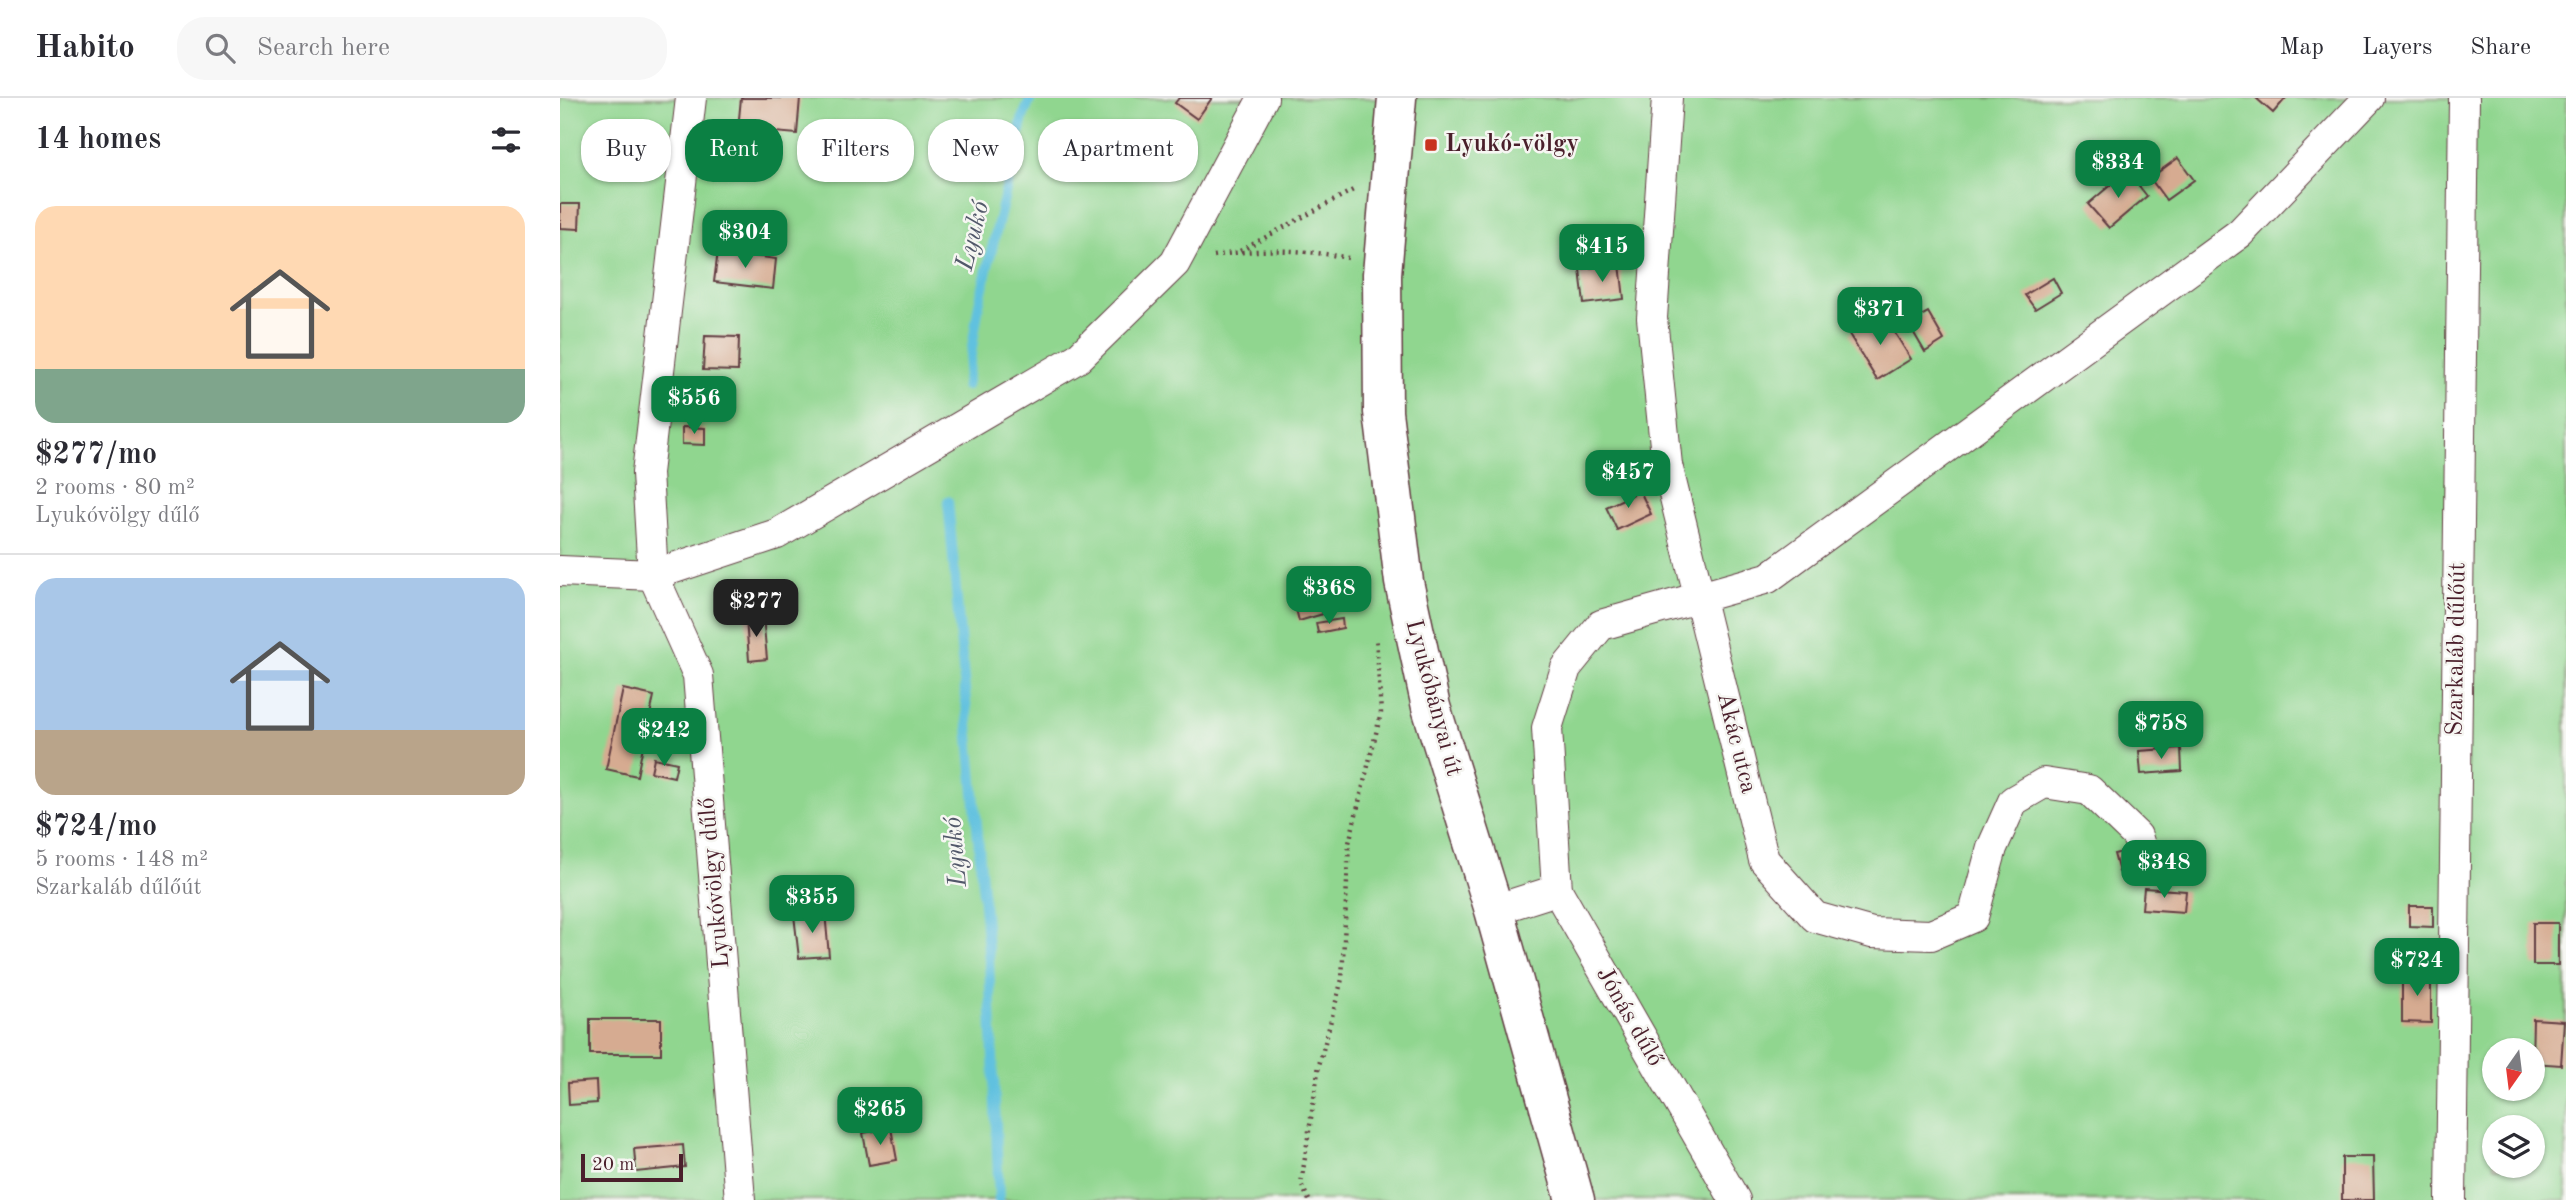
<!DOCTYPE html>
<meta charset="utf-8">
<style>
:root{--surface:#fff;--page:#f7f7f7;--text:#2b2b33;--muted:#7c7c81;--line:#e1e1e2;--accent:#0b8043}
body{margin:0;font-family:"Old Standard TT",serif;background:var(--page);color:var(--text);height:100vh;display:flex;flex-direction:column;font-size:26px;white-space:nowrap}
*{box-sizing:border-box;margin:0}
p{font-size:23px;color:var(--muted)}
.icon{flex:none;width:38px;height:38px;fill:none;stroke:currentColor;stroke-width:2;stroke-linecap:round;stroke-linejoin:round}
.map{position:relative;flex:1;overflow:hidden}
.panel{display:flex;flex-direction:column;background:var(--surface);width:560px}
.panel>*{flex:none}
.hud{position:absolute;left:21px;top:21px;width:665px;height:63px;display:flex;gap:14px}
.needle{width:46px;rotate:194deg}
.fabs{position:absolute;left:1922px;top:940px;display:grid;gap:14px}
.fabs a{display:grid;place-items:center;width:63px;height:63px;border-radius:50%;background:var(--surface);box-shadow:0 2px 5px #0004;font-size:35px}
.scale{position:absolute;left:21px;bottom:18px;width:102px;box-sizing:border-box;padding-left:7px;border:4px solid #4a1f2b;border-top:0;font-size:19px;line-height:24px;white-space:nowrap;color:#4a1f2b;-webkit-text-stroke:5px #f6f6f2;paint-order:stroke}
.price{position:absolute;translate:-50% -60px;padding:0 16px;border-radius:14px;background:var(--accent);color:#fff;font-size:23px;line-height:46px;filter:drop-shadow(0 2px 4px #0008)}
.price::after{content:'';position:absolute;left:50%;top:42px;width:21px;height:16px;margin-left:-10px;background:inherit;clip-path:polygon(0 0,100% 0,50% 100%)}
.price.active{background:#222;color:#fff}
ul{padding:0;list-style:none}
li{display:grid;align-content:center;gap:14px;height:371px;padding:0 35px}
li+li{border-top:2px solid var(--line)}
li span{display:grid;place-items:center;height:217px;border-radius:21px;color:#555}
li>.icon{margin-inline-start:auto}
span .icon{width:126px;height:126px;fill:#fffc;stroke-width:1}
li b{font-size:30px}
h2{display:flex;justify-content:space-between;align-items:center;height:84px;padding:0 35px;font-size:30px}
.pill{padding:0 24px;border-radius:28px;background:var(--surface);box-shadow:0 2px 5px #0004;font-size:24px;line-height:63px}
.pill.active{background:var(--accent);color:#fff}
header{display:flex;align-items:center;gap:42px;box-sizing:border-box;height:98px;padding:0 35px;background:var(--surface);border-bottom:2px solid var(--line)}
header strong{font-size:33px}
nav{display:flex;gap:38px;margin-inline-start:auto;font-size:24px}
.search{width:490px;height:63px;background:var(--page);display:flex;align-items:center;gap:18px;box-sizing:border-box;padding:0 24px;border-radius:28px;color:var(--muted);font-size:26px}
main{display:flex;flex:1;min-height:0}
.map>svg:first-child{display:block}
</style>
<header>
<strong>Habito</strong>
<div class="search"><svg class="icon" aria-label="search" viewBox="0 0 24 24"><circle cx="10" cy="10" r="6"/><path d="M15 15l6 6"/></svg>Search here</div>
<nav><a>Map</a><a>Layers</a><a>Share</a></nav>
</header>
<main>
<section class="panel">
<h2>14 homes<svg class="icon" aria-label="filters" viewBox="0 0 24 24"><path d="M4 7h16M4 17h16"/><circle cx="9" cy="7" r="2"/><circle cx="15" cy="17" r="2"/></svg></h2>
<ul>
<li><span style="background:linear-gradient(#ffd9b3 75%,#7fa58c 0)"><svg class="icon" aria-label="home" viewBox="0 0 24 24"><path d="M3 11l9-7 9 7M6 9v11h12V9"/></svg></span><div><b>$277/mo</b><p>2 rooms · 80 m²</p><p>Lyukóvölgy dűlő</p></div></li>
<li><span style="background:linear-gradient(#a9c7e8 70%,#b9a48a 0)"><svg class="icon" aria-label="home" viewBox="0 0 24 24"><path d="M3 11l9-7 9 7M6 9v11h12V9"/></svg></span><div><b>$724/mo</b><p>5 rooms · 148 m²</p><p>Szarkaláb dűlőút</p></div></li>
</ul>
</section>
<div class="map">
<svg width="2006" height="1102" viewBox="0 0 2006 1102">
<rect width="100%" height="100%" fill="#f6f6f2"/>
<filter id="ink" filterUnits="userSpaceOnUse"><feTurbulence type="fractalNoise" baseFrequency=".0143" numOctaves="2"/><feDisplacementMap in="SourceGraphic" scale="14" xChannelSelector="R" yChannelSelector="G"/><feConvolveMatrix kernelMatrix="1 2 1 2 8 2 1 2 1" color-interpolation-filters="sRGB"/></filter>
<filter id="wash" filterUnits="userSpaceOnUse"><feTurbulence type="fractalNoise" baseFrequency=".00686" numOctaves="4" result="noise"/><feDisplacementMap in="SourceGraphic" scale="28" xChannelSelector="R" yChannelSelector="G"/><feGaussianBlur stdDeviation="1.57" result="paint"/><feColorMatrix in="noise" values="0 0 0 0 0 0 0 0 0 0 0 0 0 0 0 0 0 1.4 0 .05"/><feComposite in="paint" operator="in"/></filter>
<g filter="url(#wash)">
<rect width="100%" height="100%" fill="#ede3c5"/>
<path fill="#90d68f" stroke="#6d7a5d" stroke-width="2" fill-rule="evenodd" d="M0 0H2006V1102H0ZM1934 952H1972V990H1934ZM1934 1029H1972V1068H1934Z"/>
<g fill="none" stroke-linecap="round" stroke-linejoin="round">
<g stroke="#61c1df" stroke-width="10">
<path d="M406 288 419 206 463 19 471 0"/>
<path d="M388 403 429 862 439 1102"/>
</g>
</g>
<g id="blocks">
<g fill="#d6ab91">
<path d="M181 0H240L237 36 178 31Z"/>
<path d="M619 0H652L637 21 615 5Z"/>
<path d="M1696 0H1726L1713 15Z"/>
<path d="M1618 60 1634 82 1606 102 1590 80Z"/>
<path d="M1567 73 1587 98 1549 130 1528 106Z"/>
<path d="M0 106H20L19 131 0 130Z"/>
<path d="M158 153 216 161 213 191 154 184Z"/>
<path d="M1060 166 1064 201 1024 206 1020 171Z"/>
<path d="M1493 180 1501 195 1475 211 1465 197Z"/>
<path d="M1368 214 1384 242 1365 254 1348 225Z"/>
<path d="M1323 216 1351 261 1317 282 1289 236Z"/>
<path d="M145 238 179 239 178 273 143 272Z"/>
<path d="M140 287 141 316 119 317 118 288Z"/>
<path d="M122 329 145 330V347L122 346Z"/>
<path d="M1080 393 1091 416 1057 432 1046 409Z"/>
<path d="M759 501 763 516 739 523 735 507Z"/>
<path d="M203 518 207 561 189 563 186 520Z"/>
<path d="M782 521 783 530 758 535 756 525Z"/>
<path d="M63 591 94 598 88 627 101 631 97 651 83 648 77 678 46 671Z"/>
<path d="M1621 650 1622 673 1581 676 1579 653Z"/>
<path d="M94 660 117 665 114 679 91 674Z"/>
<path d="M1571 752 1575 770 1559 774 1554 756Z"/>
<path d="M1584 790 1626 793 1624 814 1582 811Z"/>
<path d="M1849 808H1873V829L1849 828Z"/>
<path d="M265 814 269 858 239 860 234 817Z"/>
<rect x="1973" y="825" width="25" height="42"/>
<path d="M1842 876H1871V925L1842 924Z"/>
<rect x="30" y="921" width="71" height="35"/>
<path d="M1973 921 2004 923 2001 967 1972 965Z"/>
<path d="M36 983 37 1005 9 1007 8 985Z"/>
<path d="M331 1030 337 1062 309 1067 303 1035Z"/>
<path d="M123 1047 125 1069 76 1074 74 1051Z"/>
<path d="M1782 1059H1813L1814 1102H1782Z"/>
</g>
</g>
</g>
<g filter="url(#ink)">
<use href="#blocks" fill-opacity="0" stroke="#623c42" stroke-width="2"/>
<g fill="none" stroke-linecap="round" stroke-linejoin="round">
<g stroke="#623c42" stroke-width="32">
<g id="street">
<path d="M131 0 87 375 93 477 138 577 180 1102"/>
<path d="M1107 0 1092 220 1107 367 1204 762 1255 819 1312 835 1371 837 1413 819 1432 750 1453 703 1484 685 1529 692 1577 738 1584 760"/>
<path d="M0 473 93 477 217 436 518 260 615 165 703 0"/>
<path d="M997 792 987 630 1006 570 1041 527 1208 480 1680 135 1809 0"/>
<path d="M934 812 997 792 1175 1102"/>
<path d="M1891 1102 1904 0"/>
</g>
</g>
<g stroke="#623c42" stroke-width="41">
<path id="secondary" d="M837 0 822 176 823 314 844 484 871 609 934 812 1015 1102"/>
</g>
<g stroke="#623c42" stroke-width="4.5" stroke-dasharray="2 5" stroke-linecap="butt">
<path d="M680 153 793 92"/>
<path d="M654 158C697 150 745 151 788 160"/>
<path d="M749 1102 741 1086 759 967 782 881 789 745 821 615 816 539"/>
</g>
<use href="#street" stroke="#fff" stroke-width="30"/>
<use href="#secondary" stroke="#fff" stroke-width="38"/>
</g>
</g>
<rect fill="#c8321e" stroke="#f6f6f2" stroke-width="2.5" x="864" y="40" width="14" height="14" rx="3.5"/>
<g text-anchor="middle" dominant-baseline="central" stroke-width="5" stroke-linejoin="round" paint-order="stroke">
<g font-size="24" font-weight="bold" fill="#4a1f2b" stroke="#f6f6f2" text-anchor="start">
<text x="885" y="47">Lyukó-völgy</text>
</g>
<g font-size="24" fill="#4a1f2b" stroke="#f6f6f2">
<text transform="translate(1897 551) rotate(-89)">Szarkaláb dűlőút</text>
<text transform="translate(873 600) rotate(75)">Lyukóbányai út</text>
<text transform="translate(1176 645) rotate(76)">Akác utca</text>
<text transform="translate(155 785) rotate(-95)">Lyukóvölgy dűlő</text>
<text transform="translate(1069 919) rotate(60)">Jónás dűlő</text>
</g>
<g font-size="26" font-style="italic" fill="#52586a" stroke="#f6f6f2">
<text transform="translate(413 138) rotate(-76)">Lyukó</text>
<text transform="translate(396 754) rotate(-95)">Lyukó</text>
</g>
</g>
</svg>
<div class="fabs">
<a><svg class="needle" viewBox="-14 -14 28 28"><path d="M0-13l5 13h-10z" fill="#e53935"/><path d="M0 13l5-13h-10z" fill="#7c7c81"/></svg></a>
<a><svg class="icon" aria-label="layers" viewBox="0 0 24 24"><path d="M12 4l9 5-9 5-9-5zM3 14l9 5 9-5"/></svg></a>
</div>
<div class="scale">20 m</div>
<b class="price" style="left:1558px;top:102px">$334</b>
<b class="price" style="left:185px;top:172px">$304</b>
<b class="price" style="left:1042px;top:186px">$415</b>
<b class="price" style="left:1320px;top:249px">$371</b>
<b class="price" style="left:134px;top:338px">$556</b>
<b class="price" style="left:1068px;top:412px">$457</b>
<b class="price" style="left:769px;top:528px">$368</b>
<b class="price active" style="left:196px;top:541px">$277</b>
<b class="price" style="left:1601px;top:663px">$758</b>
<b class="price" style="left:104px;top:670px">$242</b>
<b class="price" style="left:1604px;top:802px">$348</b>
<b class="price" style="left:252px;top:837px">$355</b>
<b class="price" style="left:1857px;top:900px">$724</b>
<b class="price" style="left:320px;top:1049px">$265</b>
<div class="hud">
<a class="pill">Buy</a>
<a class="pill active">Rent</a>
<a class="pill">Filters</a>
<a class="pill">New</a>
<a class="pill">Apartment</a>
</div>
</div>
</main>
